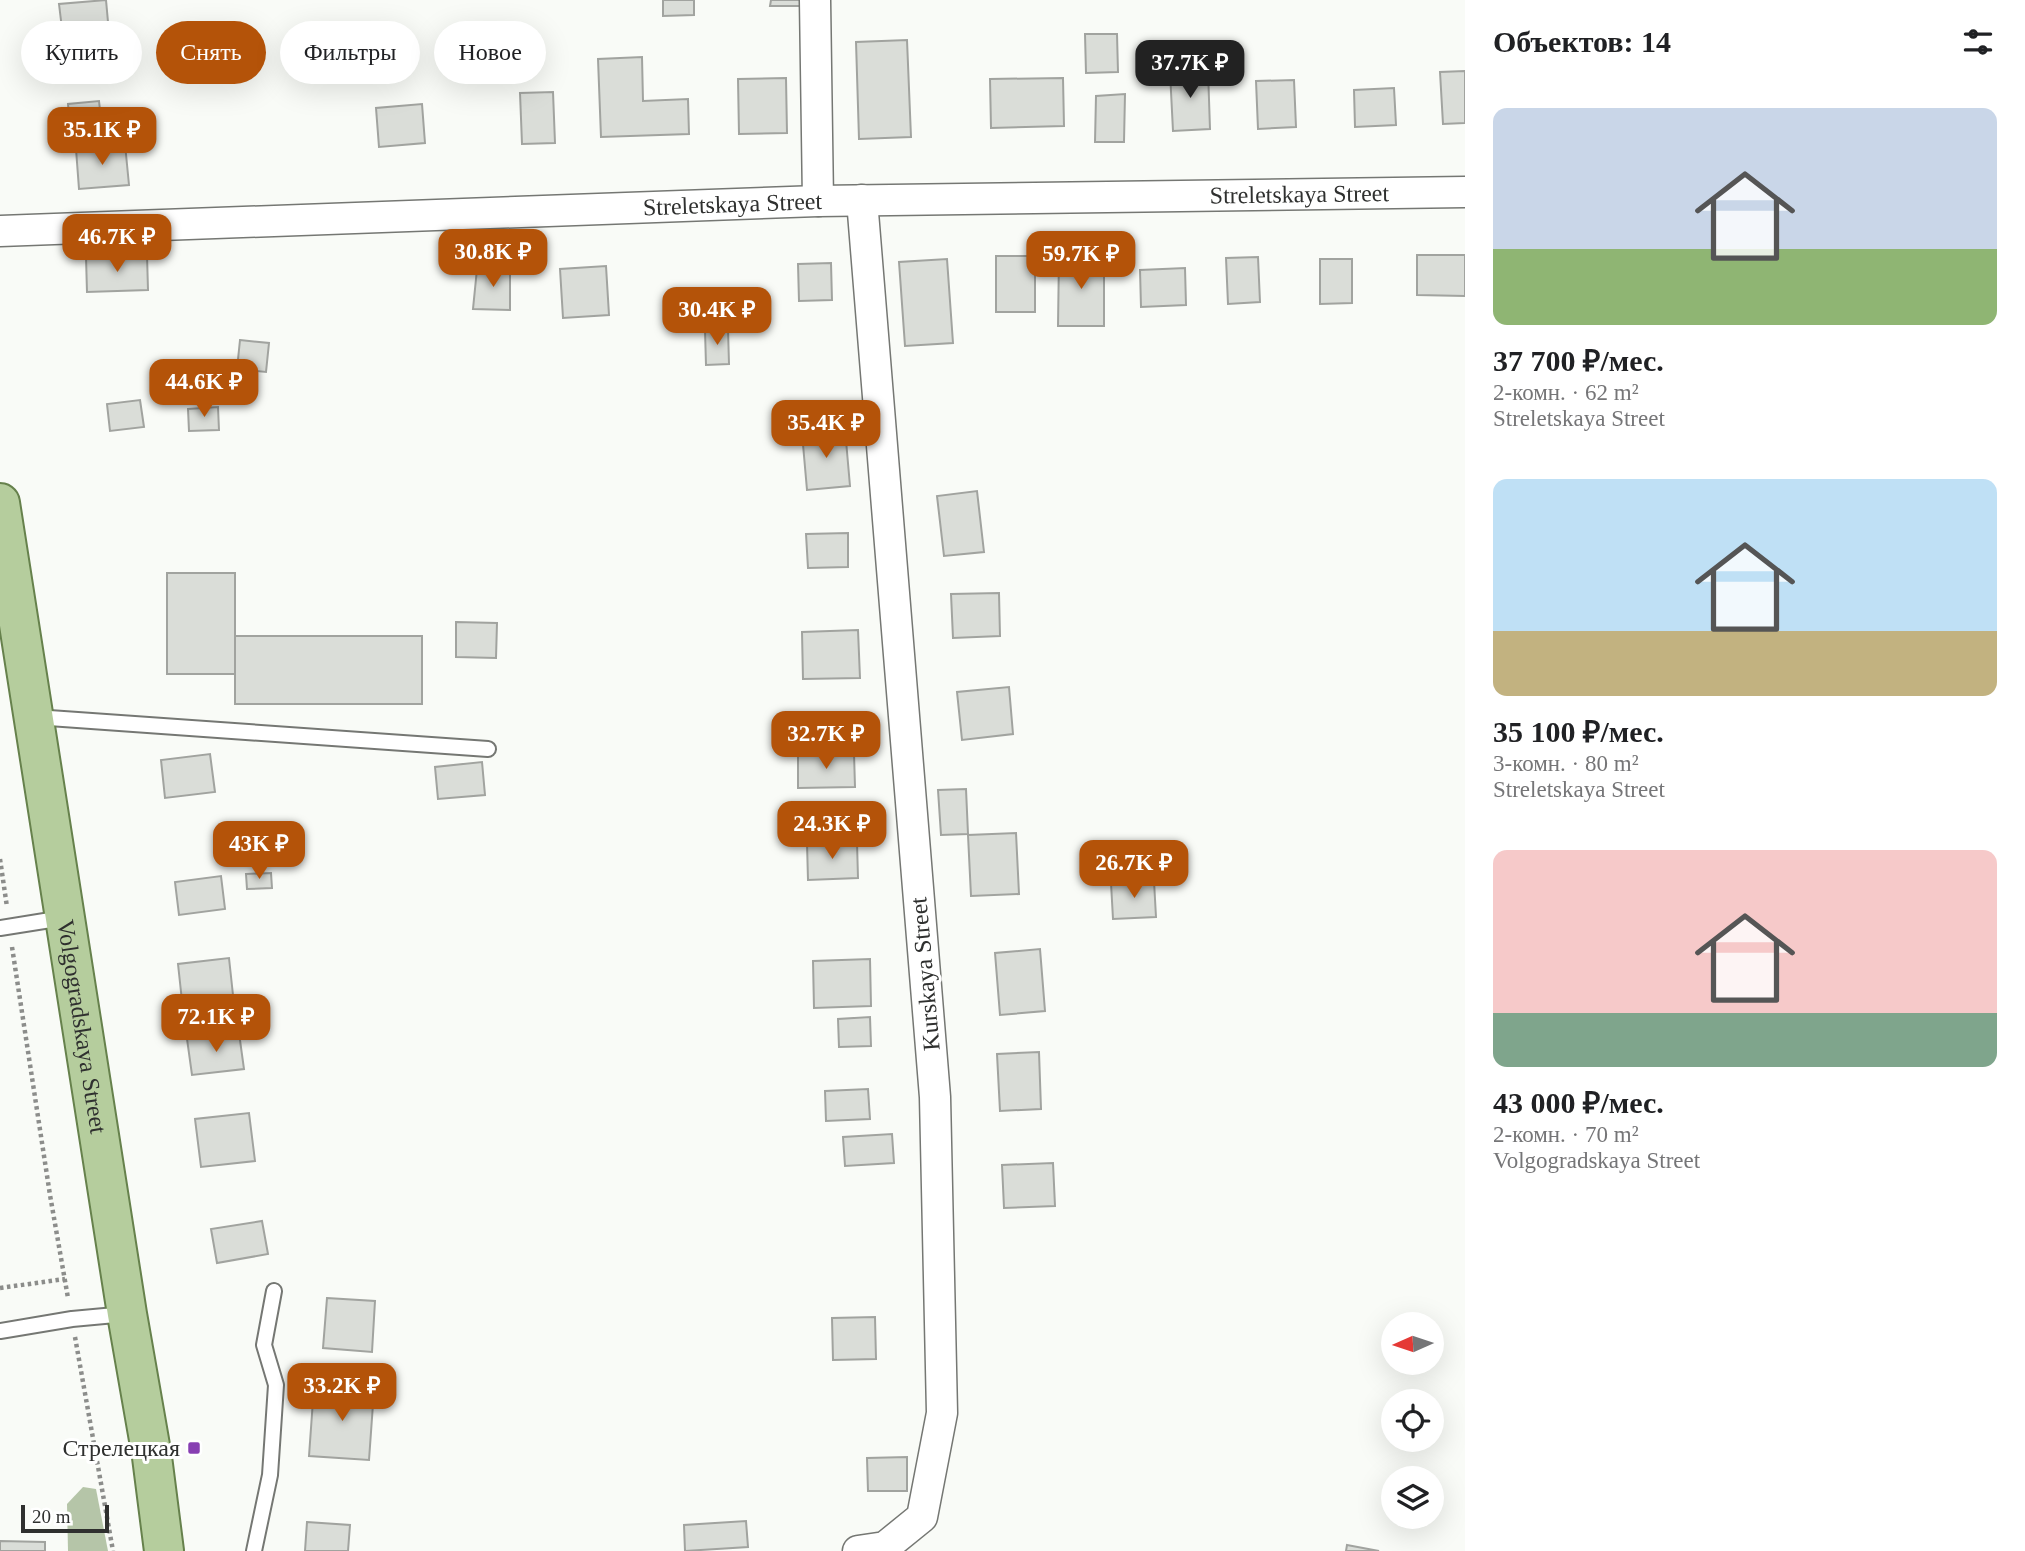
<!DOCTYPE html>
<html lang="ru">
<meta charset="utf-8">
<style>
:root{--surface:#fff;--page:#f6f6f6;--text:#202124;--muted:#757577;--accent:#b45309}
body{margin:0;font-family:Georgia,serif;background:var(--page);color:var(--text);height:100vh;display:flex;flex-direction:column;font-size:26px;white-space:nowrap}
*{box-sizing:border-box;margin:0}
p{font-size:23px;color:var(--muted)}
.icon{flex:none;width:38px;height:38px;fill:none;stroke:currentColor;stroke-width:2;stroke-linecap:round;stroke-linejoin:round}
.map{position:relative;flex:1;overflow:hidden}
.drawer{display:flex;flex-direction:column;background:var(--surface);width:560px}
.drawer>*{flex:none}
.banner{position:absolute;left:21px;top:21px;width:665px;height:63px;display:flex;gap:14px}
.needle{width:46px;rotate:267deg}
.fabs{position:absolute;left:1381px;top:1312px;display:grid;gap:14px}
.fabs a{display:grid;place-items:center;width:63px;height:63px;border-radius:50%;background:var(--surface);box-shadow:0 7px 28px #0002;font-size:35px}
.scale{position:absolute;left:21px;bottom:18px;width:88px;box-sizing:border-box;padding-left:7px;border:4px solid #2f302f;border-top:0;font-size:19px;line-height:24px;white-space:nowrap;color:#2f302f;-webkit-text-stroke:5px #fff;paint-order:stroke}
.price{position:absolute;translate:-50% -60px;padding:0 16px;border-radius:14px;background:var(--accent);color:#fff;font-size:23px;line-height:46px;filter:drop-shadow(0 2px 4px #0008)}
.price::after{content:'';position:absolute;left:50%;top:42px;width:21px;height:16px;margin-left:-10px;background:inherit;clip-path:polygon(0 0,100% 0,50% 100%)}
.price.active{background:#222;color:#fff}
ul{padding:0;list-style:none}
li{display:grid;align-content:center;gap:14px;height:371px;padding:0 28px}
li span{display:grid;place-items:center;height:217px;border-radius:14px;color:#555}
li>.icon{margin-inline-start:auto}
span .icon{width:126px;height:126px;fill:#fffc;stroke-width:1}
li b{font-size:30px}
h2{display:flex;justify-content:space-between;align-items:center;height:84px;padding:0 28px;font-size:30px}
.chip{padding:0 24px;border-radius:32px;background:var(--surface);box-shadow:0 7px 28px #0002;font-size:24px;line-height:63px}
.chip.active{background:var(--accent);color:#fff}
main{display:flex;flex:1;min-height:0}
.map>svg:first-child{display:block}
</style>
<main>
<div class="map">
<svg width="1465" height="1551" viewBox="0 0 1465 1551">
<rect width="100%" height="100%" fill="#f9fbf7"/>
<path fill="#b5c5a8" d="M83 1487 96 1489 108 1551H68L67 1504Z"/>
<g fill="#daddd8" stroke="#a1a39f" stroke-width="2">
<path d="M106 0 109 33 63 37 59 4Z"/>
<path d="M663 0H694V15L663 16Z"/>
<path d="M771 0H800V6H770Z"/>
<path d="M1085 34H1117L1118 72 1086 73Z"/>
<path d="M907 40 911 137 859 139 856 42Z"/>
<path d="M642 57 643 101 688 99 689 134 601 137 598 59Z"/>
<path d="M1208 70 1210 129 1173 131 1170 72Z"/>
<path d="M1465 71V123L1443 124 1440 72Z"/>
<path d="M786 78 787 133 739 134 738 79Z"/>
<path d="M1063 78 1064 126 991 128 990 79Z"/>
<path d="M1294 80 1296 127 1258 129 1256 81Z"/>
<path d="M1394 88 1396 125 1355 127 1354 90Z"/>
<path d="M553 92 555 143 522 144 520 93Z"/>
<path d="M1125 94 1124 142H1095L1096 96Z"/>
<path d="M99 101 103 137 71 139 68 104Z"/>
<path d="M422 104 425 143 379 147 376 108Z"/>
<path d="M125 144 129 185 79 189 76 149Z"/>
<path d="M147 255 148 290 87 292 86 257Z"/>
<path d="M1417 255H1465V296L1417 295Z"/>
<rect x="996" y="256" width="39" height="56"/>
<path d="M1059 256H1104V326H1058Z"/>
<path d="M1258 257 1260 302 1228 304 1226 258Z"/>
<path d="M947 259 953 343 905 346 899 262Z"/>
<path d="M1320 259H1352V303L1320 304Z"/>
<path d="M831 263 832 300 799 301 798 264Z"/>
<path d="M606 266 609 315 563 318 560 269Z"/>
<path d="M510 267V310L473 309 477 269Z"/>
<path d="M1185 268 1186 305 1141 307 1140 270Z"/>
<path d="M728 329 729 364 706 365 705 330Z"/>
<path d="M240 340 269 343 266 372 237 369Z"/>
<path d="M140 400 144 427 110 431 107 404Z"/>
<path d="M218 407 219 430 189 431 188 409Z"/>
<path d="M845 429 850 486 807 490 802 433Z"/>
<path d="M977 491 984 552 944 556 937 496Z"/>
<path d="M848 533V567L808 568 806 534Z"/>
<rect x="167" y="573" width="68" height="101"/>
<path d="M999 593 1000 636 953 638 951 594Z"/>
<path d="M456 622 497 623 496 658 456 657Z"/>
<path d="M858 630 860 678 803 679 802 632Z"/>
<rect x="235" y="636" width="187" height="68"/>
<path d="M1009 687 1013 734 962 740 957 692Z"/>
<path d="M854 753 855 787 798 788V754Z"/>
<path d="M210 754 215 792 165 798 161 760Z"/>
<path d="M482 762 485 795 438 799 435 767Z"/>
<path d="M966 789 968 834 941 835 938 790Z"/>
<path d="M1016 833 1019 894 971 896 968 835Z"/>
<path d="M857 842 858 878 808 880 807 843Z"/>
<path d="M271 873 272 888 247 889 246 874Z"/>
<path d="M221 876 225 909 179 915 175 882Z"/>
<path d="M1154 881 1156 917 1113 919 1111 883Z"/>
<path d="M1040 949 1045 1011 1000 1015 995 953Z"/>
<path d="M229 958 233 995 182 1001 178 964Z"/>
<path d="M870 959 871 1006 814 1008 813 961Z"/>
<path d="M870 1017 871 1046 839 1047 838 1019Z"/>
<path d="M239 1033 244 1069 192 1075 187 1039Z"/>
<path d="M1039 1052 1041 1109 1000 1111 997 1054Z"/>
<path d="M868 1089 870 1119 826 1121 825 1091Z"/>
<path d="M249 1113 255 1161 201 1167 195 1119Z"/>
<path d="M892 1134 894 1163 845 1166 843 1137Z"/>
<path d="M1053 1163 1055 1206 1004 1208 1002 1165Z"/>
<path d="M262 1221 268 1254 217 1263 211 1229Z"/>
<path d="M327 1298 375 1301 372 1352 323 1348Z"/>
<path d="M875 1317 876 1359 833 1360 832 1318Z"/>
<path d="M314 1386 374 1390 369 1460 309 1456Z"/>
<path d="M907 1457V1491H868L867 1458Z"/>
<path d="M746 1521 748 1547 685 1551 684 1525Z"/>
<path d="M307 1522 350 1525 348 1551H305Z"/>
<path d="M0 1541 45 1542V1551H0Z"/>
<path d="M1347 1545 1379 1551H1346Z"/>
</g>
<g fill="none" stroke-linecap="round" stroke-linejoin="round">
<g stroke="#757773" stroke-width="18">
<g id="lane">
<path d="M35 717 488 749"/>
<path d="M0 928 63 918"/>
<path d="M0 1331 72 1319 126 1314"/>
<path d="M254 1551 270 1475 276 1385 264 1345 274 1291"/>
</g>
</g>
<g stroke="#757773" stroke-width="33">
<g id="street">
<path d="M815 0 818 201"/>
<path id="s1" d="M0 231 818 201 1465 192"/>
<path d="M858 1551 885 1547 922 1517 942 1413 935 1097 862 200"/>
</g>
</g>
<g stroke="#66814c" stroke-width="42">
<g id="primary">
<path id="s2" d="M0 503 127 1314 152 1457 164 1551"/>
</g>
</g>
<g stroke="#8c8d8b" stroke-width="4.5" stroke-dasharray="3.5 3.5" stroke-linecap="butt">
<path d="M0 859 7 907"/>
<path d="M12 947 50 1195 68 1298"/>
<path d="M0 1288 65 1279"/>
<path d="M75 1337 113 1551"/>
</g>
<use href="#lane" stroke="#fff" stroke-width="14"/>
<use href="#street" stroke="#fff" stroke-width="30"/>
<use href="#primary" stroke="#b5cd9d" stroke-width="38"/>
</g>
<rect fill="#873fb2" stroke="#fff" stroke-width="2.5" x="187" y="1441" width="14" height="14" rx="3.5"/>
<g text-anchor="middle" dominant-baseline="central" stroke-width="6" stroke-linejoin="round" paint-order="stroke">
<g font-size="24" fill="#2f302f" stroke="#fff">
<text stroke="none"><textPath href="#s1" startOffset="1300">Streletskaya Street</textPath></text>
<text stroke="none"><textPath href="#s1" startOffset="733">Streletskaya Street</textPath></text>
<text transform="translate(925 974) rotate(-95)">Kurskaya Street</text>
<text stroke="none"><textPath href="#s2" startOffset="530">Volgogradskaya Street</textPath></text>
</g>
<g font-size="24" fill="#2f302f" stroke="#fff" text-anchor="end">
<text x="180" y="1448">Стрелецкая</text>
</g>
</g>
</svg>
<div class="fabs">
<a><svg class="needle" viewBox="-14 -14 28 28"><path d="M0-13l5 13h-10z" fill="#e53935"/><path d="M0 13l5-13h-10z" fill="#757577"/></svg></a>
<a><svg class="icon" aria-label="locate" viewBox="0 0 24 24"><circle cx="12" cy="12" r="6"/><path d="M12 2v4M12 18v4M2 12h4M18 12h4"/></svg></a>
<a><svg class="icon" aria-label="layers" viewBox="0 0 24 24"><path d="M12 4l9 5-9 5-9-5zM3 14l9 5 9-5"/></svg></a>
</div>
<div class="scale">20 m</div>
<b class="price active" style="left:1190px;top:100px">37.7K ₽</b>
<b class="price" style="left:102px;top:167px">35.1K ₽</b>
<b class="price" style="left:117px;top:274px">46.7K ₽</b>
<b class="price" style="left:493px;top:289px">30.8K ₽</b>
<b class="price" style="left:1081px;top:291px">59.7K ₽</b>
<b class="price" style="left:717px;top:347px">30.4K ₽</b>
<b class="price" style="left:204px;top:419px">44.6K ₽</b>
<b class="price" style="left:826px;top:460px">35.4K ₽</b>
<b class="price" style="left:826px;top:771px">32.7K ₽</b>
<b class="price" style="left:832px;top:861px">24.3K ₽</b>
<b class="price" style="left:259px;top:881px">43K ₽</b>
<b class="price" style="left:1134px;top:900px">26.7K ₽</b>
<b class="price" style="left:216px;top:1054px">72.1K ₽</b>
<b class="price" style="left:342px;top:1423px">33.2K ₽</b>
<div class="banner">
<a class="chip">Купить</a>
<a class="chip active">Снять</a>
<a class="chip">Фильтры</a>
<a class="chip">Новое</a>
</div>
</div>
<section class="drawer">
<h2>Объектов: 14<svg class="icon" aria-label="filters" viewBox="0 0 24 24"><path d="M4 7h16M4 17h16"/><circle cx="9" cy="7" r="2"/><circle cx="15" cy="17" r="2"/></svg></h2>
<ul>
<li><span style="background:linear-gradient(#c9d6e8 65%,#8fb573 0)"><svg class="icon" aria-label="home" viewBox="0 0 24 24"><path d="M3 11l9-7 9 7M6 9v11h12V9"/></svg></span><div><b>37 700 ₽/мес.</b><p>2-комн. · 62 m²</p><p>Streletskaya Street</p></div></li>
<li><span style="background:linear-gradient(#bfe0f5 70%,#c2b280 0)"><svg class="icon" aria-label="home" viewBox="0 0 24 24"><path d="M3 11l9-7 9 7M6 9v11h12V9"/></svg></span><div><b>35 100 ₽/мес.</b><p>3-комн. · 80 m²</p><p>Streletskaya Street</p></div></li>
<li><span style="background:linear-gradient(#f6c9c9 75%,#7fa58c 0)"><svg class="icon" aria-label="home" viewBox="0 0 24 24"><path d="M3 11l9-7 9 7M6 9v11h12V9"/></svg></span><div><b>43 000 ₽/мес.</b><p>2-комн. · 70 m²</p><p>Volgogradskaya Street</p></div></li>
</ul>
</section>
</main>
